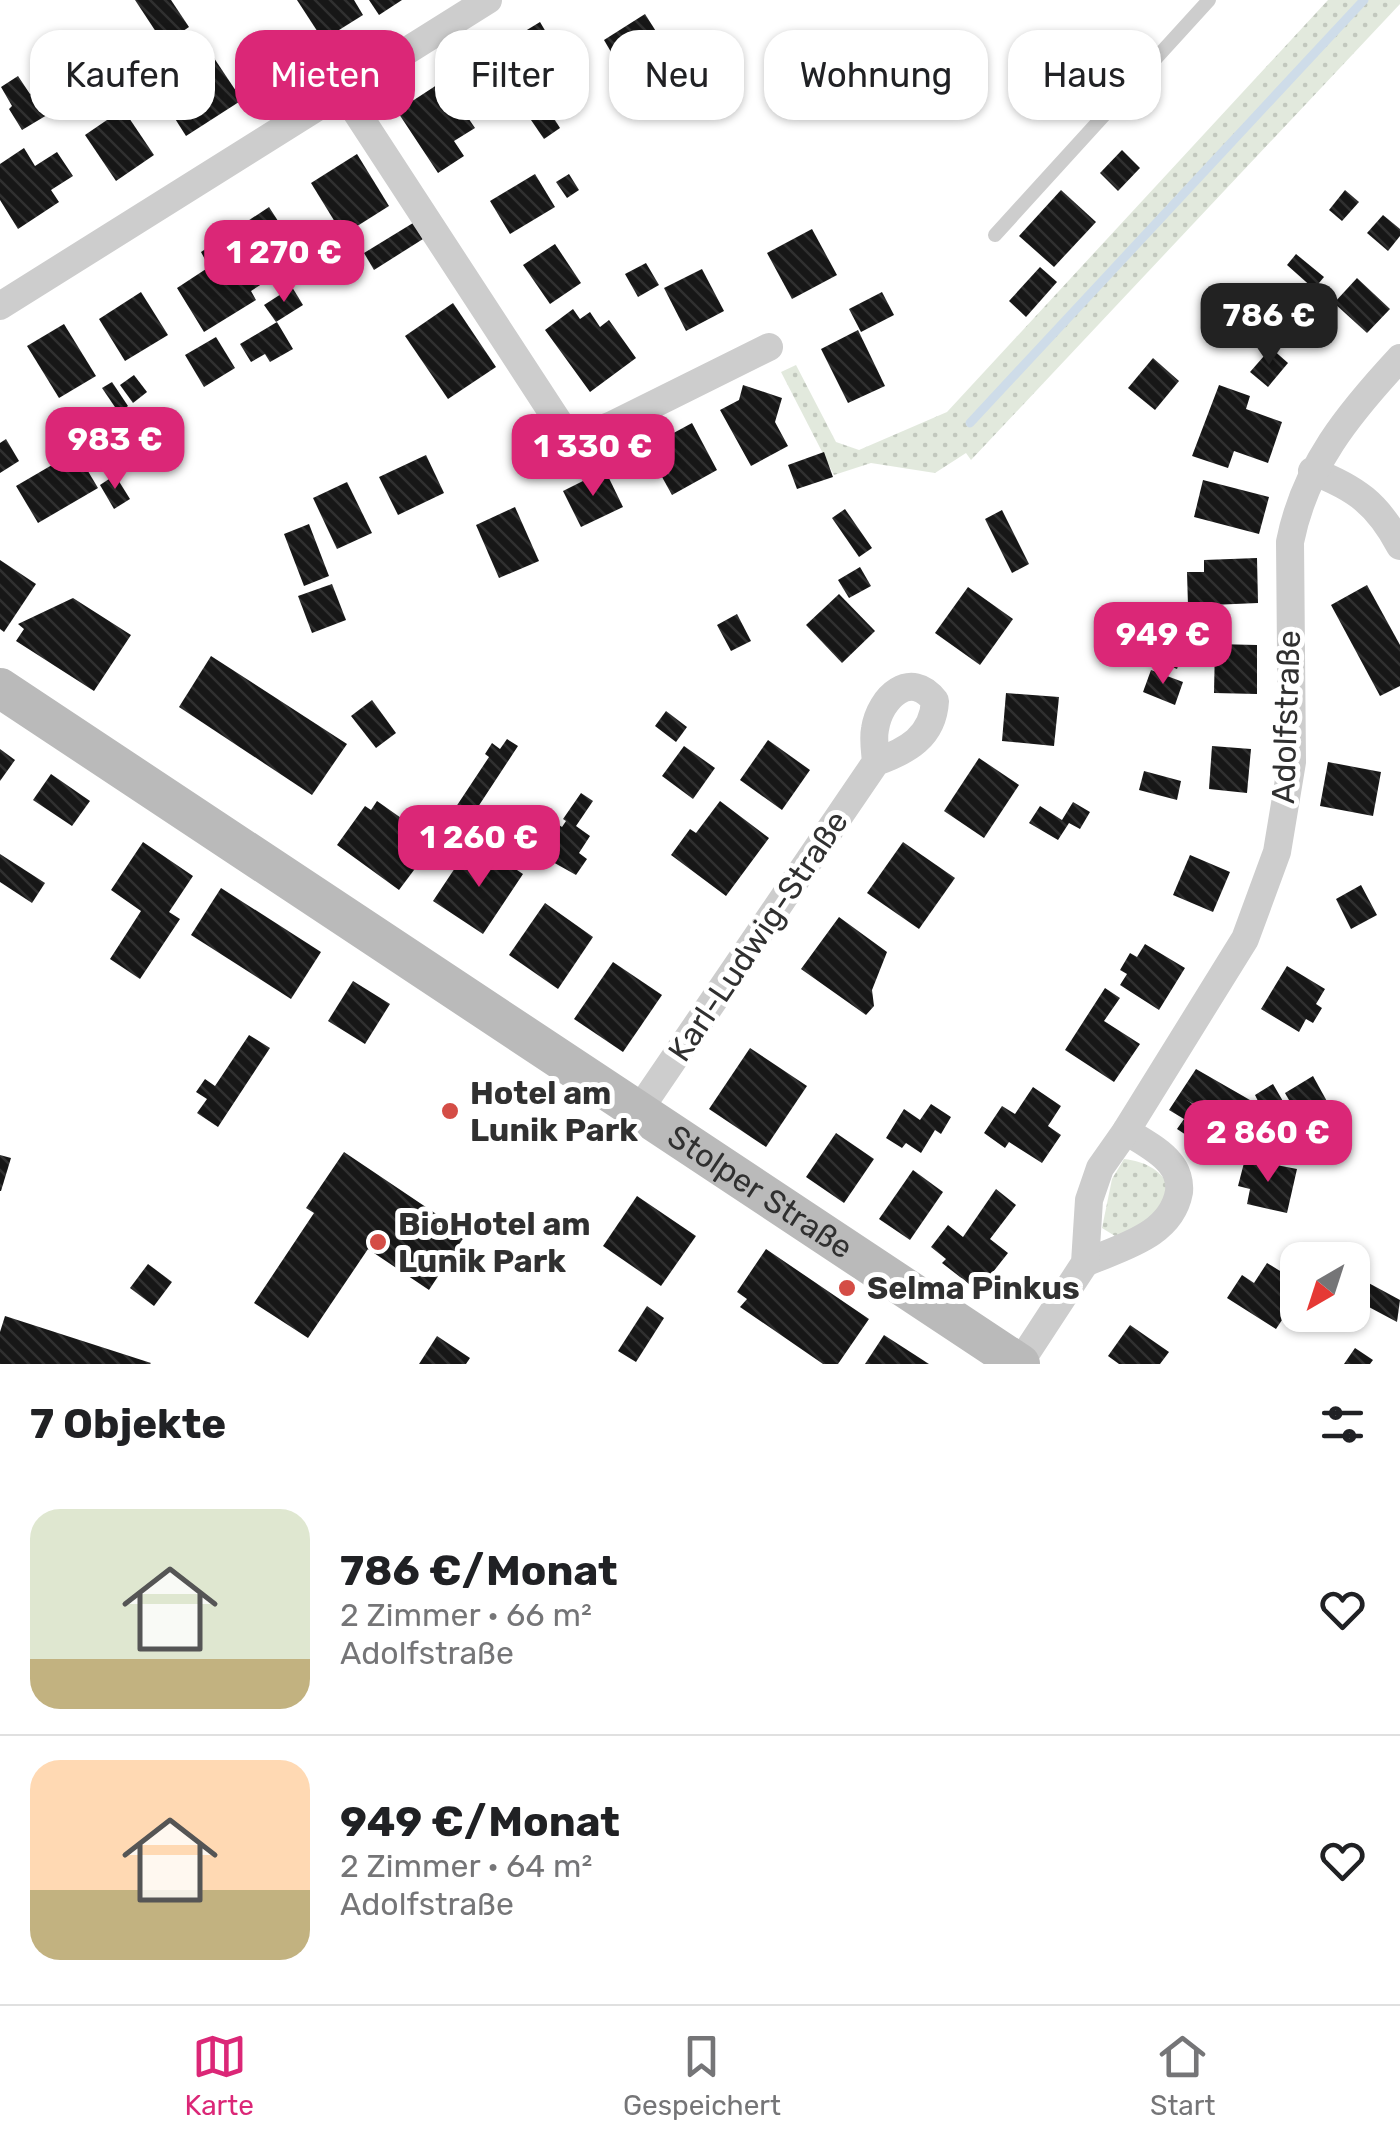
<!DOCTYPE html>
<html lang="de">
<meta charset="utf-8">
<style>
:root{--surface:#fff;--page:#f2f2f2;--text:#202124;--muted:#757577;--line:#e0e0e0;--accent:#db2777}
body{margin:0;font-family:Rubik,sans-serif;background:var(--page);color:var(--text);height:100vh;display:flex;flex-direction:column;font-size:38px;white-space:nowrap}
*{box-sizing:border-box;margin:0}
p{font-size:32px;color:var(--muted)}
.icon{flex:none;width:55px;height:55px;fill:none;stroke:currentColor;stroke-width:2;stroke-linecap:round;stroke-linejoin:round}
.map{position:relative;height:1364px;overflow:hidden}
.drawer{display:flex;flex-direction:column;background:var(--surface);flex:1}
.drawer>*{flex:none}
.guide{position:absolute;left:30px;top:30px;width:1340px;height:90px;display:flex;gap:20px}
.needle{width:65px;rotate:219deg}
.buttons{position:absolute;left:1280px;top:1242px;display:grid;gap:20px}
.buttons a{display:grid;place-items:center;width:90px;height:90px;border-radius:20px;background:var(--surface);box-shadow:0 2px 8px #0004;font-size:50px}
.price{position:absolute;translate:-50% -85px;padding:0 22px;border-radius:20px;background:var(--accent);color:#fff;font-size:32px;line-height:65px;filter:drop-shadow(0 2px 5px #0008)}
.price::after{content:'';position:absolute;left:50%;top:60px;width:30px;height:22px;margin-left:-15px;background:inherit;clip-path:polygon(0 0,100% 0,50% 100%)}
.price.active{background:#222;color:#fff}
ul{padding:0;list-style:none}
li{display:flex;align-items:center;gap:30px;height:250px;padding:0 30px}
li+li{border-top:2px solid var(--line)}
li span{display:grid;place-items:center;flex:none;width:280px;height:200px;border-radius:30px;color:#555}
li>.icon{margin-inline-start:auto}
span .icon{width:120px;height:120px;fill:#fffc;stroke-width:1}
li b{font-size:42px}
h2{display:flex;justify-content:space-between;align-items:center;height:120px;padding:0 30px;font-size:42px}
.chip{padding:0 35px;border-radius:30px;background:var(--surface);box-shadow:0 2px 8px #0004;font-size:35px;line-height:90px}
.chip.active{background:var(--accent);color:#fff}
.menu{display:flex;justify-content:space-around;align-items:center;height:140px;border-top:2px solid var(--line);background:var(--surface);font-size:28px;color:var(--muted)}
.menu a{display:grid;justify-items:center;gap:5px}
.menu .active{color:var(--accent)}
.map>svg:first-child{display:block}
</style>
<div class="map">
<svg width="1400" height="1364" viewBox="0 0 1400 1364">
<defs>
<pattern id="grass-dots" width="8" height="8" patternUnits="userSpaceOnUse" patternTransform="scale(2.5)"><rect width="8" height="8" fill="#e2e9dd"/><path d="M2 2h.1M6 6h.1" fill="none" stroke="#c2c8be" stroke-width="1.8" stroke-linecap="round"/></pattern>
<pattern id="building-back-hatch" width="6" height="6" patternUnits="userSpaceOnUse" patternTransform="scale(2.5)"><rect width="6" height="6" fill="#171717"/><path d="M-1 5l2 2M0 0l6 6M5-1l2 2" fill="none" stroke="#303030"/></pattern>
</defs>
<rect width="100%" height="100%" fill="#fff"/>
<g fill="url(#grass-dots)">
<path d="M1328 0H1400V4L971 460 966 453 935 473 871 463 834 475 781 372 796 365 836 442 859 450 947 412Z"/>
<path d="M1124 1159C1146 1162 1157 1168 1170 1186L1152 1222 1115 1236 1102 1228 1112 1179Z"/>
</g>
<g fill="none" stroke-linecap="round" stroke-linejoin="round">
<path stroke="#cedce9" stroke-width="9" d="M970 423 1364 0"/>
</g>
<g fill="url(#building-back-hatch)">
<path d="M135 0H171L189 27 164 44Z"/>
<path d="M297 0H354L363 15 323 40Z"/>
<path d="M369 0H402L379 15Z"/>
<path d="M645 14 671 55 628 81 604 40Z"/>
<path d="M540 22 565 64 516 94 491 52Z"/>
<path d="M208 49 242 100 186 136 153 84Z"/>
<path d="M18 76 30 94 49 84 62 106 22 130 9 109 12 106 1 87Z"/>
<path d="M443 81 475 128 454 141 464 156 438 173 397 111Z"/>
<path d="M123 109 154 155 116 181 85 135Z"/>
<path d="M548 109 560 128 544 139 531 120Z"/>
<path d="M24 148 35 166 57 152 73 176 51 190 59 202 18 229 0 200V164Z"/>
<path d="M1122 150 1140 168 1118 191 1100 173Z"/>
<path d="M357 154 389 206 343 235 311 183Z"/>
<path d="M535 174 555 207 510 234 490 201Z"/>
<path d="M569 174 579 190 567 198 556 182Z"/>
<path d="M1061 190 1096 222 1054 267 1019 236Z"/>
<path d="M1345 190 1359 202 1342 221 1329 210Z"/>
<path d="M269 207 302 258 251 291 256 300 204 332 177 288 209 267 201 252Z"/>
<path d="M1383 215 1400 229V236L1388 251 1367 233Z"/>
<path d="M413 223 423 239 374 270 364 253Z"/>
<path d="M812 229 837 275 792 299 767 253Z"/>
<path d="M555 244 581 283 550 304 523 265Z"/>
<path d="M1296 254 1324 277 1314 289 1287 265Z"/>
<path d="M646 263 659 285 638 297 625 274Z"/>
<path d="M1040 267 1057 282 1026 317 1009 301Z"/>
<path d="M702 269 724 311 686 331 664 288Z"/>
<path d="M1357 278 1390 309 1367 333 1334 303Z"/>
<path d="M292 287 303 305 276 322 264 305Z"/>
<path d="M141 292 168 335 125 361 99 319Z"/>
<path d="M882 292 894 315 861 332 849 309Z"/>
<path d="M453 303 496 367 448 399 405 336Z"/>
<path d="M573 309 580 319 590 312 600 327 609 320 636 358 590 392 545 330Z"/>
<path d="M277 322 293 349 270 362 265 354 251 362 240 344Z"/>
<path d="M64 324 96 376 59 398 27 346Z"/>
<path d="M858 330 885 386 848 403 821 349Z"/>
<path d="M216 337 235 368 204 387 185 355Z"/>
<path d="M1271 348 1288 363 1268 387 1250 372Z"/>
<path d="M1153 358 1179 381 1155 410 1128 388Z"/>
<path d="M134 375 147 392 133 403 120 385Z"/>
<path d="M112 382 128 406 119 413 102 388Z"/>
<path d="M743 385 782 398 775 422 788 446 751 466 720 410 739 400Z"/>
<path d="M1219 385 1250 396 1246 409 1282 422 1268 463 1234 451 1228 468 1192 456Z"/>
<path d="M692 423 717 470 672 495 646 448Z"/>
<path d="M6 439 19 461 0 473V443Z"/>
<path d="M76 451 98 488 38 523 16 486Z"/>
<path d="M824 452 833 477 797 489 788 465Z"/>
<path d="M426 455 444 493 398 515 379 477Z"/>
<path d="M605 470 623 507 581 527 563 491Z"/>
<path d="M115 475 130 499 114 509 100 485Z"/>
<path d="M1203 480 1269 497 1259 534 1194 517Z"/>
<path d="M347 482 372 533 337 549 313 498Z"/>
<path d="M515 507 539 561 499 578 476 525Z"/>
<path d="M845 509 872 548 859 557 832 518Z"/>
<path d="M1002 510 1029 564 1012 573 985 519Z"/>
<path d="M309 524 329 576 304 586 284 534Z"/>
<path d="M1257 558 1258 603 1188 606 1187 572H1204V560Z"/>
<path d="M0 560 36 584 4 632 0 629Z"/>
<path d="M860 567 871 586 849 598 838 580Z"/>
<path d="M332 584 346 620 312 633 298 596Z"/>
<path d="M1367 585 1400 645V686L1380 696 1331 605Z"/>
<path d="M968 587 1013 619 980 665 935 633Z"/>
<path d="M839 594 875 631 842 663 806 625Z"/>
<path d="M73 598 131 635 94 691 16 641 24 629 18 624Z"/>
<path d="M1111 606 1129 609 1125 631 1107 627Z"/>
<path d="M737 614 751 641 731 651 717 625Z"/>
<path d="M1215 644 1257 645V694L1214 693Z"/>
<path d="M1167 649 1182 655 1177 669 1162 663Z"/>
<path d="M211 656 347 744 312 795 179 707Z"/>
<path d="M1151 670 1183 682 1175 705 1143 692Z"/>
<path d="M1006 693 1059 697 1054 746 1002 741Z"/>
<path d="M372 700 396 733 376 748 351 716Z"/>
<path d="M666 711 687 727 676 742 655 726Z"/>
<path d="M507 739 518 746 474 813 489 823 476 842 446 822 489 757 485 754 492 743 500 749Z"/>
<path d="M768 740 810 770 782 810 740 780Z"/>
<path d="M684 746 715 768 693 799 662 776Z"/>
<path d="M1212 746 1251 749 1247 793 1209 789Z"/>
<path d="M0 749 15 760 0 781Z"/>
<path d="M979 758 1019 785 984 838 944 811Z"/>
<path d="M1328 762 1381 772 1373 816 1320 806Z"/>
<path d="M1144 771 1181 781 1177 800 1139 790Z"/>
<path d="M51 774 90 801 72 826 33 800Z"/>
<path d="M581 793 593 801 576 826 590 836 579 853 587 859 576 875 551 861 557 854 545 845 559 825 562 827 566 821 563 819Z"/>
<path d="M377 801 435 842 399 890 337 845 365 806 371 810Z"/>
<path d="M720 801 769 838 726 896 671 855 690 829 696 833Z"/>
<path d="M1073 802 1090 812 1080 829 1069 823 1058 840 1029 823 1040 806 1062 820Z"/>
<path d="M143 842 193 876 169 912 180 919 140 979 110 959 141 911 111 890Z"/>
<path d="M903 842 955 878 919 929 867 893Z"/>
<path d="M482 847 523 874 483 934 433 901 459 862 468 868Z"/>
<path d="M0 854 45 883 32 903 0 882Z"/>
<path d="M1190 855 1230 872 1213 912 1173 895Z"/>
<path d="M1361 885 1377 915 1351 929 1336 899Z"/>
<path d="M221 888 321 952 291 999 191 935Z"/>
<path d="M545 903 593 937 558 989 509 955Z"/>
<path d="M839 917 887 952 872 990 874 1006 866 1015 801 969Z"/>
<path d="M1145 944 1185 968 1159 1010 1120 985 1127 974 1120 970 1130 953 1137 957Z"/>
<path d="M613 962 662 995 623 1052 574 1019Z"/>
<path d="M1287 966 1325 989 1316 1004 1322 1008 1313 1023 1306 1019 1299 1032 1261 1009Z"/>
<path d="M353 981 390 1004 365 1044 328 1021Z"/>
<path d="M1105 988 1120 998 1104 1021 1140 1044 1114 1082 1065 1050Z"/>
<path d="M249 1035 270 1048 218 1127 197 1113 207 1099 196 1092 205 1079 215 1086Z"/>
<path d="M750 1048 807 1086 766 1147 709 1109Z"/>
<path d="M1196 1069 1250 1100 1232 1128 1185 1099 1231 1130 1215 1154 1177 1129 1184 1119 1169 1110Z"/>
<path d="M1313 1076 1329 1105 1301 1121 1285 1093Z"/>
<path d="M1273 1084 1302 1134 1297 1137 1291 1130 1300 1146 1278 1159 1271 1146 1286 1137 1279 1125 1284 1137 1248 1157 1239 1142 1266 1126 1258 1112 1262 1109 1255 1095Z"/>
<path d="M1033 1087 1061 1106 1048 1126 1061 1135 1042 1163 1009 1142 1005 1148 984 1133 1002 1106 1015 1114Z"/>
<path d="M931 1104 951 1117 941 1134 935 1130 921 1153 906 1143 902 1148 886 1138 904 1109 920 1120Z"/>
<path d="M836 1133 874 1159 844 1203 806 1177Z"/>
<path d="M344 1152 466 1234 429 1290 368 1249 308 1338 254 1303 314 1213 306 1208Z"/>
<path d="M0 1155 11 1158 1 1191H0Z"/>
<path d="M1245 1159 1297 1169 1287 1213 1247 1204 1250 1189 1238 1186Z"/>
<path d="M913 1170 943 1192 910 1240 879 1219Z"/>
<path d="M996 1189 1016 1205 990 1239 1008 1253 978 1291 942 1263 946 1259 931 1247 948 1225 963 1237Z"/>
<path d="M637 1196 696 1236 661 1286 603 1246Z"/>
<path d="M766 1249 869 1319 838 1364H823L740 1307 747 1299 737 1292Z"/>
<path d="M1267 1263 1298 1282V1296L1276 1329 1227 1298 1242 1275 1254 1283Z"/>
<path d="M148 1264 172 1282 154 1306 130 1288Z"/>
<path d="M1352 1274 1400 1300 1397 1322 1352 1298Z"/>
<path d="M647 1306 664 1318 636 1362 618 1351Z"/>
<path d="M5 1316 151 1363 150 1364H0V1332Z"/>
<path d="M1130 1325 1169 1352 1160 1364H1119L1108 1356Z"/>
<path d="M884 1335 929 1364H865Z"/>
<path d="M437 1336 470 1358 466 1364H419Z"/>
<path d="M1355 1348 1373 1360 1370 1364H1344Z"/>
</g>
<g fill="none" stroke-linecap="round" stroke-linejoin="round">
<path stroke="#cdcdcd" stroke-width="14" d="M995 235 1209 0"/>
<g stroke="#cdcdcd" stroke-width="28">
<path d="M342 90 563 429 571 437 587 435 612 425 769 347"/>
<path d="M0 306 488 0"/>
<path d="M527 450 563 429"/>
<path d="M1312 471C1356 488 1378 504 1400 546"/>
<path d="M639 1110 876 762C907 751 933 737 935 701 911 669 880 697 875 729 873 739 875 751 876 762"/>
<path d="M1085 1263C1121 1247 1171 1236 1179 1192 1180 1182 1177 1171 1170 1163 1160 1150 1140 1140 1126 1131"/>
<path d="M1019 1364 1085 1263 1089 1200 1100 1168 1126 1131 1245 939 1277 852 1292 762 1290 542C1305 466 1349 413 1400 358"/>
</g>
<path stroke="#bababa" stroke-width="40" id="s1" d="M0 688 1020 1364"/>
</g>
<g fill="#d44d46" stroke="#fff" stroke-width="4">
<circle cx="450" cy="1111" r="10"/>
<circle cx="378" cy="1242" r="10"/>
<circle cx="847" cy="1288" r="10"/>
</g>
<g text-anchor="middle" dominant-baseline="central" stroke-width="10" stroke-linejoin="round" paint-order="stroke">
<g font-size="32" fill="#303030" stroke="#fff">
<text transform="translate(1286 717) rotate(-88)">Adolfstraße</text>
<text transform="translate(758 936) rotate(-56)">Karl-Ludwig-Straße</text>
<text stroke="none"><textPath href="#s1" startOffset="912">Stolper Straße</textPath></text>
</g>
<g font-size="32" font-weight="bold" fill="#303030" stroke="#fff" text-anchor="start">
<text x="470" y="1093">Hotel am<tspan x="470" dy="37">Lunik Park</tspan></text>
<text x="398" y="1224">BioHotel am<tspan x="398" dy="37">Lunik Park</tspan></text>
<text x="867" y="1288">Selma Pinkus</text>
</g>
</g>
</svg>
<div class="buttons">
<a><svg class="needle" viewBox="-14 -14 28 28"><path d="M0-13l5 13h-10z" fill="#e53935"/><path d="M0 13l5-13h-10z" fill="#757577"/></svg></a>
</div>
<b class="price" style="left:284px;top:305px">1 270 €</b>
<b class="price active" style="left:1269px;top:368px">786 €</b>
<b class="price" style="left:115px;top:492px">983 €</b>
<b class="price" style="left:593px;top:499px">1 330 €</b>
<b class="price" style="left:1163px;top:687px">949 €</b>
<b class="price" style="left:479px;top:890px">1 260 €</b>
<b class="price" style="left:1268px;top:1185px">2 860 €</b>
<div class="guide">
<a class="chip">Kaufen</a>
<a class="chip active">Mieten</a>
<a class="chip">Filter</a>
<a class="chip">Neu</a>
<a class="chip">Wohnung</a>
<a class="chip">Haus</a>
</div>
</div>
<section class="drawer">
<h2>7 Objekte<svg class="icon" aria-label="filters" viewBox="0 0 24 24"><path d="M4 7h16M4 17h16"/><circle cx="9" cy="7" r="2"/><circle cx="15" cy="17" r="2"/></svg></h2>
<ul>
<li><span style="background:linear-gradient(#dfe7d0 75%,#c2b280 0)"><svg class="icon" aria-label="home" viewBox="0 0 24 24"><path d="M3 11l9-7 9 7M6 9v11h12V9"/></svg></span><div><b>786 €/Monat</b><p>2 Zimmer · 66 m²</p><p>Adolfstraße</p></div><svg class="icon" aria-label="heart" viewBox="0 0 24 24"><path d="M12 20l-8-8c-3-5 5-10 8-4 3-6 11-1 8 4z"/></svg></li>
<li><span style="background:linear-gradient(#ffd9b3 65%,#c2b280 0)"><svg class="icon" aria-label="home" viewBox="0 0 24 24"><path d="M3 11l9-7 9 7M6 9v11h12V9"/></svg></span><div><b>949 €/Monat</b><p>2 Zimmer · 64 m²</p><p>Adolfstraße</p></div><svg class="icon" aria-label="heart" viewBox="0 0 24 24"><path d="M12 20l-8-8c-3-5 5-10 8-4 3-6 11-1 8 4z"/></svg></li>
</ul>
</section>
<nav class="menu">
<a class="active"><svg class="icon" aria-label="map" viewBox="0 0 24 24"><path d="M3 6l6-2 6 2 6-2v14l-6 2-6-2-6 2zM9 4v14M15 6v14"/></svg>Karte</a>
<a><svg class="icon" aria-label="saved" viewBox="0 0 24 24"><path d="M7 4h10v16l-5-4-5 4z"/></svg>Gespeichert</a>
<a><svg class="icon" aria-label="home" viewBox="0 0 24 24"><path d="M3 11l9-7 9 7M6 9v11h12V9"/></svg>Start</a>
</nav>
